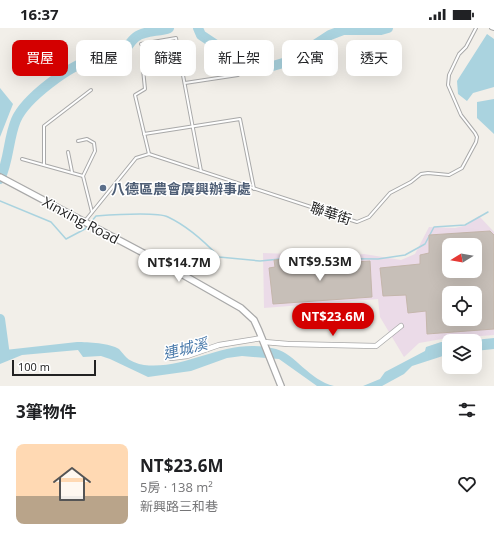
<!DOCTYPE html>
<html lang="zh-TW">
<meta charset="utf-8">
<style>
:root{--surface:#fff;--page:#f2f2f2;--text:#202124;--muted:#757577;--line:#e0e0e0;--accent:#d40000}
body{margin:0;font-family:"Open Sans","Noto Sans TC",sans-serif;background:var(--page);color:var(--text);height:100vh;display:flex;flex-direction:column;font-size:15px;white-space:nowrap}
*{box-sizing:border-box;margin:0}
p{font-size:13px;color:var(--muted)}
.icon{flex:none;width:22px;height:22px;fill:none;stroke:currentColor;stroke-width:2;stroke-linecap:round;stroke-linejoin:round}
.map{position:relative;height:358px;overflow:hidden}
.side{display:flex;flex-direction:column;background:var(--surface);flex:1}
.side>*{flex:none}
.top-card{position:absolute;left:12px;top:12px;width:470px;height:36px;display:flex;gap:8px}
.needle{width:26px;rotate:259deg}
.controls{position:absolute;left:442px;top:210px;display:grid;gap:8px}
.controls a{display:grid;place-items:center;width:40px;height:40px;border-radius:8px;background:var(--surface);box-shadow:0 4px 16px #0002;font-size:20px}
.scale{position:absolute;left:12px;bottom:10px;width:84px;box-sizing:border-box;padding-left:4px;border:2px solid #222;border-top:0;font-size:11px;line-height:14px;white-space:nowrap;color:#222;-webkit-text-stroke:3px #fff;paint-order:stroke}
.price{position:absolute;translate:-50% -34px;padding:0 9px;border-radius:14px;background:#fff;color:#222;font-size:13px;line-height:26px;filter:drop-shadow(0 1px 2px #0008)}
.price::after{content:'';position:absolute;left:50%;top:24px;width:12px;height:9px;margin-left:-6px;background:inherit;clip-path:polygon(0 0,100% 0,50% 100%)}
.price.current{background:var(--accent);color:#fff}
ul{padding:0;list-style:none}
li{display:flex;align-items:center;gap:12px;height:100px;padding:0 16px}
li+li{border-top:1px solid var(--line)}
li span{display:grid;place-items:center;flex:none;width:112px;height:80px;border-radius:8px;color:#555}
li>.icon{margin-inline-start:auto}
span .icon{width:48px;height:48px;fill:#fffc;stroke-width:1}
li b{font-size:17px}
h2{display:flex;justify-content:space-between;align-items:center;height:48px;padding:0 16px;font-size:17px}
.tag{padding:0 14px;border-radius:8px;background:var(--surface);box-shadow:0 4px 16px #0002;font-size:14px;line-height:36px}
.tag.current{background:var(--accent);color:#fff}
.status{display:flex;justify-content:space-between;align-items:center;height:28px;padding:0 20px;background:var(--surface);direction:ltr}
.status svg{height:11px;fill:currentColor}
.map>svg:first-child{display:block}
</style>
<div class="status"><b>16:37</b><svg viewBox="0 0 49 12"><path d="M0 12V9h3v3zM5 12V6h3v6zM10 12V3h3v9zM15 12V0h3v12zM26 1h20v11H26zM47 4h2v5h-2z"/></svg></div>
<div class="map">
<svg width="494" height="358" viewBox="0 0 494 358">
<rect width="100%" height="100%" fill="#f2efe9"/>
<path fill="#ebdbe8" fill-rule="evenodd" d="M479 188 494 204V307L442 311 419 315 404 329 380 289 378 271 264 280 263 225 290 226 293 233 364 226 401 232 415 226 429 199 455 200 467 197ZM449 217H475V243H449ZM449 265H475V291H449Z"/>
<g fill="#aad3df">
<path d="M487 6 494 11V59L473 65 467 73 458 66 457 53Z"/>
<path d="M0 60 13 76 0 109Z"/>
<path d="M494 71V106L477 90V74Z"/>
<path d="M494 310V321L475 323V313H465Z"/>
<path d="M77 314C88 314 110 315 119 321 121 323 123 326 125 328 129 333 138 336 144 337 191 342 225 308 276 321 295 326 309 352 334 358H317L279 331 242 328 227 330 191 343 148 349 110 331 101 328 83 329 78 322 22 327 0 336V325L5 322Z"/>
<path d="M441 314H449V326L412 338 404 346 382 358H363L380 351 385 344 425 323 426 319Z"/>
</g>
<g fill="none" stroke-linecap="round" stroke-linejoin="round">
<g stroke="#aad3df" stroke-width="1.5">
<path d="M0 173 51 194 66 211 85 201 88 197"/>
<path d="M91 194 96 188C110 187 157 184 168 189 187 198 205 214 219 229L260 233 290 230 378 231 405 227 425 216 434 199 465 197 488 184"/>
</g>
<g stroke="#aad3df" stroke-width="10">
<path d="M198 0 201 7 249 39 259 42 290 33 330 7 343 2H381L388 0"/>
<path d="M0 151C9 133 8 111 16 92 25 71 71 35 94 32 102 31 108 34 115 30 125 26 128 15 136 9 145 2 159 4 169 0"/>
<path d="M0 291 5 328"/>
</g>
</g>
<g fill="#c7bfb8" stroke="#c4b6ab" fill-rule="evenodd">
<path d="M490 203 494 207V301L427 306 426 283 408 285 406 267 383 268 380 240 420 236V227L429 225V207ZM449 217H475V243H449ZM449 265H475V291H449Z"/>
<path d="M289 231 290 237 294 238 370 233 372 269 273 276 269 240 275 239 274 232Z"/>
</g>
<g fill="none" stroke-linecap="round" stroke-linejoin="round">
<g stroke="#a9a9a9" stroke-width="4">
<g id="service">
<path d="M491 0 494 1"/>
<path d="M141 16 176 10 201 143"/>
<path d="M185 55 238 47"/>
<path d="M144 106 240 91 254 161"/>
<path d="M78 113 87 111 94 115 95 123 83 148"/>
<path d="M68 124 72 144"/>
<path d="M149 126 135 67 145 61 143 41 181 35"/>
<path d="M22 131 83 148 92 184"/>
<path d="M44 137V98L91 62"/>
<path d="M85 193 136 130 149 126 357 194 369 189 390 165 411 154 421 146 428 145 449 147 462 140 476 114 477 109 475 105 461 87 448 57 449 47 459 26 466 19 476 0"/>
</g>
</g>
<g stroke="#a9a9a9" stroke-width="6">
<g id="minor">
<path d="M264 314 288 316 376 318 401 298"/>
<path d="M171 330 187 328 219 317 262 310"/>
</g>
</g>
<g stroke="#a9a9a9" stroke-width="8">
<path id="tertiary" d="M0 149 164 236 241 280 254 292 259 303 281 358"/>
</g>
<use href="#service" stroke="#fff" stroke-width="2"/>
<use href="#minor" stroke="#fff" stroke-width="4.5"/>
<use href="#tertiary" stroke="#fff" stroke-width="5.5"/>
</g>
<circle fill="#5c6f8a" stroke="#fff" stroke-width="1.5" cx="103" cy="160" r="4"/>
<g text-anchor="middle" dominant-baseline="central" stroke-width="3" stroke-linejoin="round" paint-order="stroke">
<g font-size="14" font-weight="bold" fill="#4e5e75" stroke="#fff" text-anchor="start">
<text x="111" y="160">八德區農會廣興辦事處</text>
</g>
<g font-size="14" fill="#222" stroke="#fff">
<text transform="translate(331 185) rotate(18)">聯華街</text>
<text transform="translate(81 192) rotate(28)">Xinxing Road</text>
</g>
<g font-size="15" font-style="italic" fill="#4a7aab" stroke="#fff">
<text transform="translate(185 320) rotate(-14)">連城溪</text>
</g>
</g>
</svg>
<div class="controls">
<a><svg class="needle" viewBox="-14 -14 28 28"><path d="M0-13l5 13h-10z" fill="#e53935"/><path d="M0 13l5-13h-10z" fill="#757577"/></svg></a>
<a><svg class="icon" aria-label="locate" viewBox="0 0 24 24"><circle cx="12" cy="12" r="6"/><path d="M12 2v4M12 18v4M2 12h4M18 12h4"/></svg></a>
<a><svg class="icon" aria-label="layers" viewBox="0 0 24 24"><path d="M12 4l9 5-9 5-9-5zM3 14l9 5 9-5"/></svg></a>
</div>
<div class="scale">100 m</div>
<b class="price" style="left:320px;top:254px">NT$9.53M</b>
<b class="price" style="left:179px;top:255px">NT$14.7M</b>
<b class="price current" style="left:333px;top:309px">NT$23.6M</b>
<div class="top-card">
<a class="tag current">買屋</a>
<a class="tag">租屋</a>
<a class="tag">篩選</a>
<a class="tag">新上架</a>
<a class="tag">公寓</a>
<a class="tag">透天</a>
</div>
</div>
<section class="side">
<h2>3筆物件<svg class="icon" aria-label="filters" viewBox="0 0 24 24"><path d="M4 7h16M4 17h16"/><circle cx="9" cy="7" r="2"/><circle cx="15" cy="17" r="2"/></svg></h2>
<ul>
<li><span style="background:linear-gradient(#ffd9b3 65%,#b9a48a 0)"><svg class="icon" aria-label="home" viewBox="0 0 24 24"><path d="M3 11l9-7 9 7M6 9v11h12V9"/></svg></span><div><b>NT$23.6M</b><p>5房 · 138 m²</p><p>新興路三和巷</p></div><svg class="icon" aria-label="heart" viewBox="0 0 24 24"><path d="M12 20l-8-8c-3-5 5-10 8-4 3-6 11-1 8 4z"/></svg></li>
</ul>
</section>
